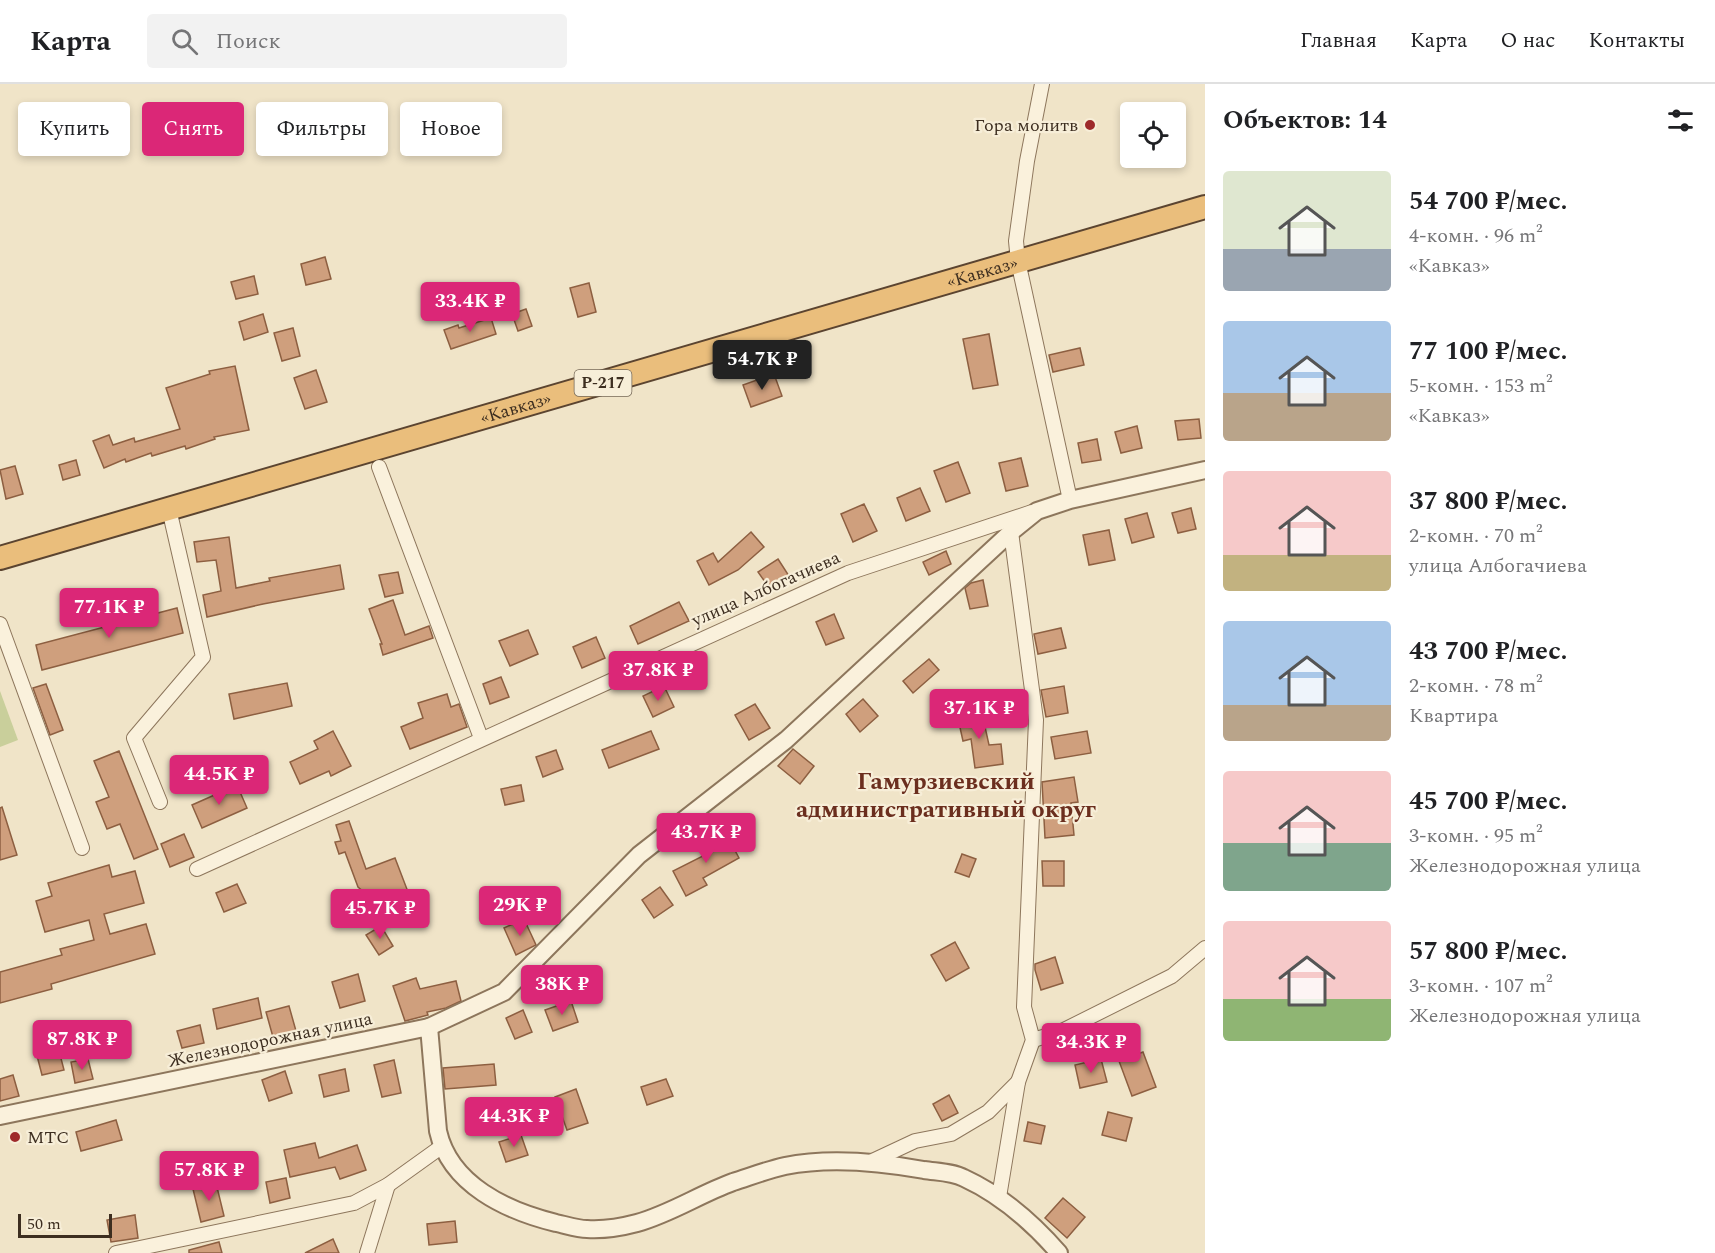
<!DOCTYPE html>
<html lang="ru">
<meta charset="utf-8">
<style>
:root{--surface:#fff;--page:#f2f2f2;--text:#202124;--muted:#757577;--line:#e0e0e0;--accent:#db2777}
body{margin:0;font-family:Spectral,serif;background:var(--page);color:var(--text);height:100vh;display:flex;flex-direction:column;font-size:22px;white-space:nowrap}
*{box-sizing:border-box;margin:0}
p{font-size:20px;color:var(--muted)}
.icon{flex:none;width:33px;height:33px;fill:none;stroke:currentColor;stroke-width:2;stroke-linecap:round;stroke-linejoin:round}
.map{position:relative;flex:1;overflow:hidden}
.sheet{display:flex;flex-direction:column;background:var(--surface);width:510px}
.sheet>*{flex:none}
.top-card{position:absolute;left:18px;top:18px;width:570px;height:54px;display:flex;gap:12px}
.controls{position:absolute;left:1120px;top:18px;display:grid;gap:12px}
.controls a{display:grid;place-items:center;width:66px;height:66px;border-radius:6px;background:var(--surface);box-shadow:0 3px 9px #0003;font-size:30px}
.scale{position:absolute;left:18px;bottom:15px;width:94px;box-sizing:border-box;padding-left:6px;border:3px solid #3d2e20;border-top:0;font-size:16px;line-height:21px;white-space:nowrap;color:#3d2e20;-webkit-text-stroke:4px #f7eed8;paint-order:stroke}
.price{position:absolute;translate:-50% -51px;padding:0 14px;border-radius:6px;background:var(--accent);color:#fff;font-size:20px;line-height:39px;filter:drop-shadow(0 2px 3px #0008)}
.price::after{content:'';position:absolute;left:50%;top:36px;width:18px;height:14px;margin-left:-9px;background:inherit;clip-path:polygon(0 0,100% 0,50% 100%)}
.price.current{background:#222;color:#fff}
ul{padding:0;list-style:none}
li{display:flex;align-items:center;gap:18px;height:150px;padding:0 18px}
li span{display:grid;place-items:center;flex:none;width:168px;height:120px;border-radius:6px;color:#555}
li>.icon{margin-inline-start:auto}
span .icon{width:72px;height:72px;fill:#fffc;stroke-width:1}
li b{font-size:26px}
h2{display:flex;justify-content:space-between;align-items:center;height:72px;padding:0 18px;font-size:26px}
.pill{padding:0 21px;border-radius:6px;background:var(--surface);box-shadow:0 3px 9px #0003;font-size:21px;line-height:54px}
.pill.current{background:var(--accent);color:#fff}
header{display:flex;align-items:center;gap:36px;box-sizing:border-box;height:84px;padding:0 30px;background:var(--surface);border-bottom:2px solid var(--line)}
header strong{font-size:28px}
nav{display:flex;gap:33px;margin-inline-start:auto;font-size:21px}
.search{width:420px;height:54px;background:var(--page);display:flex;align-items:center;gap:15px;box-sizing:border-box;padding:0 21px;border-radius:6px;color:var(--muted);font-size:22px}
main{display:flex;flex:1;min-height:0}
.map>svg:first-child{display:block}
</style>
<header>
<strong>Карта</strong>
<div class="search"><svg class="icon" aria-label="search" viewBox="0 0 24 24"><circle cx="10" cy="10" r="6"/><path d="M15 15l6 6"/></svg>Поиск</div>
<nav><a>Главная</a><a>Карта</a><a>О нас</a><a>Контакты</a></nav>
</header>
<main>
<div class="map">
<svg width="1205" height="1169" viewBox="0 0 1205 1169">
<rect width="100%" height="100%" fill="#f0e4c8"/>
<path fill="#c9cf9b" d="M0 607 18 656 0 663Z"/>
<g fill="#cf9f7d" stroke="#8d5f41" stroke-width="1.5">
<path d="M325 173 331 195 306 201 301 180Z"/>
<path d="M254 192 258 210 236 215 231 198Z"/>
<path d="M589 199 596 228 578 233 570 204Z"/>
<path d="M526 225 532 242 518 247 512 230Z"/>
<path d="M263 230 268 248 244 256 239 238Z"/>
<path d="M491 234 496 250 451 265 444 246 458 241 459 244Z"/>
<path d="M293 244 300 272 282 277 274 249Z"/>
<path d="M989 250 998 301 973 305 963 255Z"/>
<path d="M1080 264 1084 281 1053 288 1049 271Z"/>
<path d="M235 282 249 346 214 353 215 355 186 365 185 362 152 372 151 369 126 378 125 375 104 384 93 357 109 351 113 361 134 354 135 358 180 345 166 304 210 290 209 287Z"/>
<path d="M316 286 327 318 305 325 294 294Z"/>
<path d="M774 290 782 312 751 323 743 301Z"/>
<path d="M1199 335 1201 354 1178 356 1175 337Z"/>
<path d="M1137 342 1142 364 1121 369 1115 348Z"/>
<path d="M1097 355 1101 376 1082 379 1078 359Z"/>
<path d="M1021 374 1028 402 1006 407 999 379Z"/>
<path d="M76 376 80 391 63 396 59 381Z"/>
<path d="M958 378 970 409 946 418 934 387Z"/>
<path d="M15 382 23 410 6 415 0 386Z"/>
<path d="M920 404 930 427 906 437 897 414Z"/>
<path d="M864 420 877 447 853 458 841 430Z"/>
<path d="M1191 424 1196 445 1178 449 1172 429Z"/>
<path d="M1147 429 1154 453 1132 459 1125 435Z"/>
<path d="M1109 446 1115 476 1089 481 1083 451Z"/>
<path d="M751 448 764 463 738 486 709 501 697 477 713 469 718 478Z"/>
<path d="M229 453 236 504 270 497 269 494 340 481 344 505 263 520 207 533 203 511 221 507 216 476 197 478 194 458Z"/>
<path d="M946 467 951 480 929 491 923 478Z"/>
<path d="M778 475 789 492 770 505 758 488Z"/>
<path d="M398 488 403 509 385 513 379 491Z"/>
<path d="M983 496 988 522 970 525 965 504 971 499Z"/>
<path d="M393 516 405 551 429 542 433 554 383 571 380 560H382L369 525Z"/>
<path d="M679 518 689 537 638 560 630 542Z"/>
<path d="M177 524 183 549 42 586 36 561Z"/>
<path d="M834 530 844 554 826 561 816 538Z"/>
<path d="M1061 544 1066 564 1038 570 1034 550Z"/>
<path d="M528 546 538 570 510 582 499 557Z"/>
<path d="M596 553 605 574 582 584 573 563Z"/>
<path d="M929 575 939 586 913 609 903 597Z"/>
<path d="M501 593 509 613 490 620 483 600Z"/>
<path d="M287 599 292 622 234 635 229 610Z"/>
<path d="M46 600 63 646 50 651 33 604Z"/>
<path d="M664 602 674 623 653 633 643 612Z"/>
<path d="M1064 602 1068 629 1046 633 1041 606Z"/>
<path d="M447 610 451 623 459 620 467 643 410 665 401 643 423 634 418 619Z"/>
<path d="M863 615 878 632 860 648 846 630Z"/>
<path d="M755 620 770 644 749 656 735 631Z"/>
<path d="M981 625 989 661 1001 660 1003 680 975 684 971 655 963 657 957 630Z"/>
<path d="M333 647 351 682 331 692 329 687 300 700 290 678 318 665 314 657Z"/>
<path d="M651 647 659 665 609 684 602 666Z"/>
<path d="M1087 647 1091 669 1055 675 1051 653Z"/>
<path d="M793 665 814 682 800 700 778 682Z"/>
<path d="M556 666 563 685 543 693 536 673Z"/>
<path d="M119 667 158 765 134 775 120 740 107 745 96 718 109 713 94 677Z"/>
<path d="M1074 693 1078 718 1071 719 1074 751 1045 754 1042 698Z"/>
<path d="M237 701 247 724 202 744 192 721Z"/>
<path d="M521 701 524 717 505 721 501 705Z"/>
<path d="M2 723 17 771 0 776V724Z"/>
<path d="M349 737 366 785 395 774 413 821 390 830 358 803 345 768 339 770 335 758 341 757 336 741Z"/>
<path d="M725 748 739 774 703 794 707 801 686 812 673 787 703 772 698 764Z"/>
<path d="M184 750 194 773 170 783 161 760Z"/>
<path d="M962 770 976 775 969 793 955 788Z"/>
<path d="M1042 777H1064V802H1043Z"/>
<path d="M109 781 112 793 135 787 144 819 104 830 110 850 146 840 155 870 51 900 52 905 0 919V888L62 871 60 865 94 856 89 836 45 848 36 817 52 812 48 799Z"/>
<path d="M237 800 246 819 224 828 216 809Z"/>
<path d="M660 803 673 821 654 834 642 816Z"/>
<path d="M524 835 536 861 516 871 504 844Z"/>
<path d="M381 842 393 862 379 871 366 851Z"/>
<path d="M955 858 969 884 946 897 931 871Z"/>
<path d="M1055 873 1063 899 1041 906 1035 886V880Z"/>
<path d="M579 887 585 906 566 912 560 893Z"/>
<path d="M358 890 365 917 340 924 332 898Z"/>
<path d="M416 894 420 905 456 897 461 917 446 924 427 928 428 931 405 937 393 902Z"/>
<path d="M258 914 262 934 217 945 213 925Z"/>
<path d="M571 917 578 938 553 947 545 926Z"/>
<path d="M289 922 296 947 273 953 266 928Z"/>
<path d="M523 926 532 948 515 955 506 934Z"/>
<path d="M200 941 204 959 182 964 177 947Z"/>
<path d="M57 959 64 986 42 991 35 964Z"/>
<path d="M1143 968 1156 1003 1132 1012 1119 977Z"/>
<path d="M88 975 93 995 75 999 71 978Z"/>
<path d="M1101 975 1107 998 1080 1004 1075 981Z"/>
<path d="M394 976 401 1009 382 1013 374 981Z"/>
<path d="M494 980 496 1001 445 1005 443 984Z"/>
<path d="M345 985 349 1007 324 1013 319 991Z"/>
<path d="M285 987 292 1009 269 1017 262 996Z"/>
<path d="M13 991 19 1012 0 1017V995Z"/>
<path d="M666 995 673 1012 647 1021 641 1003Z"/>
<path d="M576 1005 588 1039 567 1046 555 1013Z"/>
<path d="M949 1011 958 1029 942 1037 933 1020Z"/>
<path d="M1108 1028 1132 1034 1126 1057 1102 1051Z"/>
<path d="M116 1036 122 1056 81 1067 76 1048Z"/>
<path d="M1028 1038 1045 1042 1041 1060 1024 1057Z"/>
<path d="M521 1051 528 1071 506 1078 499 1058Z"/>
<path d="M315 1059 319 1074 357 1061 366 1086 340 1095 335 1083 290 1093 284 1066Z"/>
<path d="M286 1094 290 1114 270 1119 266 1098Z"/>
<path d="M216 1099 224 1132 201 1138 193 1105Z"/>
<path d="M1063 1114 1085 1133 1067 1154 1045 1134Z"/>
<path d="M135 1131 138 1154 111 1158 107 1136Z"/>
<path d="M455 1137 457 1158 429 1161 427 1140Z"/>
<path d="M333 1155 339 1169H305Z"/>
<path d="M219 1158 222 1169H189V1166Z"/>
</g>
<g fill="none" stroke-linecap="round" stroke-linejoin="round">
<g stroke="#8d765c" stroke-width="16">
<g id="minor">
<path d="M1042 0 1027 77 1016 157 1018 177 1070 416"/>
<path d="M379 383 481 654"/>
<path d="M0 540 82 764"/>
<path d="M160 718 134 654 203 573 169 425"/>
<path d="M197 785 848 489 1032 428"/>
<path d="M1033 956 1060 948 1172 892 1205 864"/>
<path d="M868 1079 915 1057 951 1050 988 1028 1018 998"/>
<path d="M999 1113 1018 998 1033 956 1024 923 1036 636 1011 448"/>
<path d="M116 1169 354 1119 388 1101 441 1063"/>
<path d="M367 1169 388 1101"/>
</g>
</g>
<g stroke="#8d765c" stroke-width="20">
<g id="tertiary">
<path d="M429 943 504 908 639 771 786 656 1011 448 1037 427 1070 416 1205 386"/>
<path d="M0 1032 429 943 438 1047C450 1101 507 1127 556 1139 566 1141 577 1145 587 1145 603 1146 622 1143 637 1139 670 1130 700 1110 733 1098 749 1093 767 1086 785 1082 829 1073 880 1078 924 1086 937 1088 953 1088 964 1094 1001 1111 1032 1138 1059 1169"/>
</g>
</g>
<g stroke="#5b4430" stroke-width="26">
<g id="trunk">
<path id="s1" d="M0 474 1205 123"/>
</g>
</g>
<use href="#minor" stroke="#faf1dc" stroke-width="14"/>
<use href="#tertiary" stroke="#faf1dc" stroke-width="16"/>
<use href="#trunk" stroke="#eabe7c" stroke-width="22"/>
</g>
<g fill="#9e2a2b" stroke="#f7eed8" stroke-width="2">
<circle cx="1090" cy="41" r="6"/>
<circle cx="15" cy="1053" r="6"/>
</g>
<g text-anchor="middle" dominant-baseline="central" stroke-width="4.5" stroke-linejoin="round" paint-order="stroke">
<rect fill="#f7eed8" stroke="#756857" stroke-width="1.5" x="574.5" y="286" width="57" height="26" rx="4.5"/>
<g font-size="16" font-weight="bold" fill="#3d2e20">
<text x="603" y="299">Р-217</text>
</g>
<g font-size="18" fill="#3d2e20" stroke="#f7eed8" text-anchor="end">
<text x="1078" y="41">Гора молитв</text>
<text x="27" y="1053" text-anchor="start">МТС</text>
</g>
<g font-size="18" fill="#3d2e20" stroke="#f7eed8">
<text stroke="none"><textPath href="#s1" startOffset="1023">«Кавказ»</textPath></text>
<text stroke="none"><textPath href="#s1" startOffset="537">«Кавказ»</textPath></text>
<text transform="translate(766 505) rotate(-24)">улица Албогачиева</text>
<text transform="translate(270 956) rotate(-12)">Железнодорожная улица</text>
</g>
<g font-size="24" font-weight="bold" fill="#6b2e1e" stroke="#f7eed8">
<text x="946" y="698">Гамурзиевский<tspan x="946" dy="28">административный округ</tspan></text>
</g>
</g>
</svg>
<div class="controls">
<a><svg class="icon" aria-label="locate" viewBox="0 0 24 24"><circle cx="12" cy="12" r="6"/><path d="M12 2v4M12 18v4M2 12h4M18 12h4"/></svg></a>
</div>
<div class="scale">50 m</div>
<b class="price" style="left:470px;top:249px">33.4K ₽</b>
<b class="price current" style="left:762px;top:307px">54.7K ₽</b>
<b class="price" style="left:109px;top:555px">77.1K ₽</b>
<b class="price" style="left:658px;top:618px">37.8K ₽</b>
<b class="price" style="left:979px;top:656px">37.1K ₽</b>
<b class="price" style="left:219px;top:722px">44.5K ₽</b>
<b class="price" style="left:706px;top:780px">43.7K ₽</b>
<b class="price" style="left:520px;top:853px">29K ₽</b>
<b class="price" style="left:380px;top:856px">45.7K ₽</b>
<b class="price" style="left:562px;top:932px">38K ₽</b>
<b class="price" style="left:82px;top:987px">87.8K ₽</b>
<b class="price" style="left:1091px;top:990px">34.3K ₽</b>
<b class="price" style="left:514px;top:1064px">44.3K ₽</b>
<b class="price" style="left:209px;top:1118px">57.8K ₽</b>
<div class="top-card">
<a class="pill">Купить</a>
<a class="pill current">Снять</a>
<a class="pill">Фильтры</a>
<a class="pill">Новое</a>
</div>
</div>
<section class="sheet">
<h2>Объектов: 14<svg class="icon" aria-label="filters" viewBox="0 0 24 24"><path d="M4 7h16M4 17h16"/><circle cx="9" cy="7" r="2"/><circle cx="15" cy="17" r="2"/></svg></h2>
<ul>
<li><span style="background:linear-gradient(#dfe7d0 65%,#9aa5b1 0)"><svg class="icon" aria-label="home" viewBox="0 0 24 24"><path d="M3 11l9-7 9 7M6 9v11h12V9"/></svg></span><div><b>54 700 ₽/мес.</b><p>4-комн. · 96 m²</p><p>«Кавказ»</p></div></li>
<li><span style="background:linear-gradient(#a9c7e8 60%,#b9a48a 0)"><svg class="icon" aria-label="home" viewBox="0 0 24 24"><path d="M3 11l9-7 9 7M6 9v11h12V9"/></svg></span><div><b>77 100 ₽/мес.</b><p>5-комн. · 153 m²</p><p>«Кавказ»</p></div></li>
<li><span style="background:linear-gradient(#f6c9c9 70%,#c2b280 0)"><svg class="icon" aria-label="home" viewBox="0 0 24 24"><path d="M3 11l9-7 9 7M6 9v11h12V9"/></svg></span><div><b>37 800 ₽/мес.</b><p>2-комн. · 70 m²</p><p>улица Албогачиева</p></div></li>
<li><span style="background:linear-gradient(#a9c7e8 70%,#b9a48a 0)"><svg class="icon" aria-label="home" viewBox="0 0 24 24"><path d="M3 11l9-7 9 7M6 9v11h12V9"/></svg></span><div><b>43 700 ₽/мес.</b><p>2-комн. · 78 m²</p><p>Квартира</p></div></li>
<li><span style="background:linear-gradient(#f6c9c9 60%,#7fa58c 0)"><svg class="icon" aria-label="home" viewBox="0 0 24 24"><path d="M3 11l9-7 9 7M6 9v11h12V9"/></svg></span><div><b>45 700 ₽/мес.</b><p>3-комн. · 95 m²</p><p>Железнодорожная улица</p></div></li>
<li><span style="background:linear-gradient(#f6c9c9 65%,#8fb573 0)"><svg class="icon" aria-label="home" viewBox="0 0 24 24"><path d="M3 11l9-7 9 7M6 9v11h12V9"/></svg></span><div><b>57 800 ₽/мес.</b><p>3-комн. · 107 m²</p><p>Железнодорожная улица</p></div></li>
</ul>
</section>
</main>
